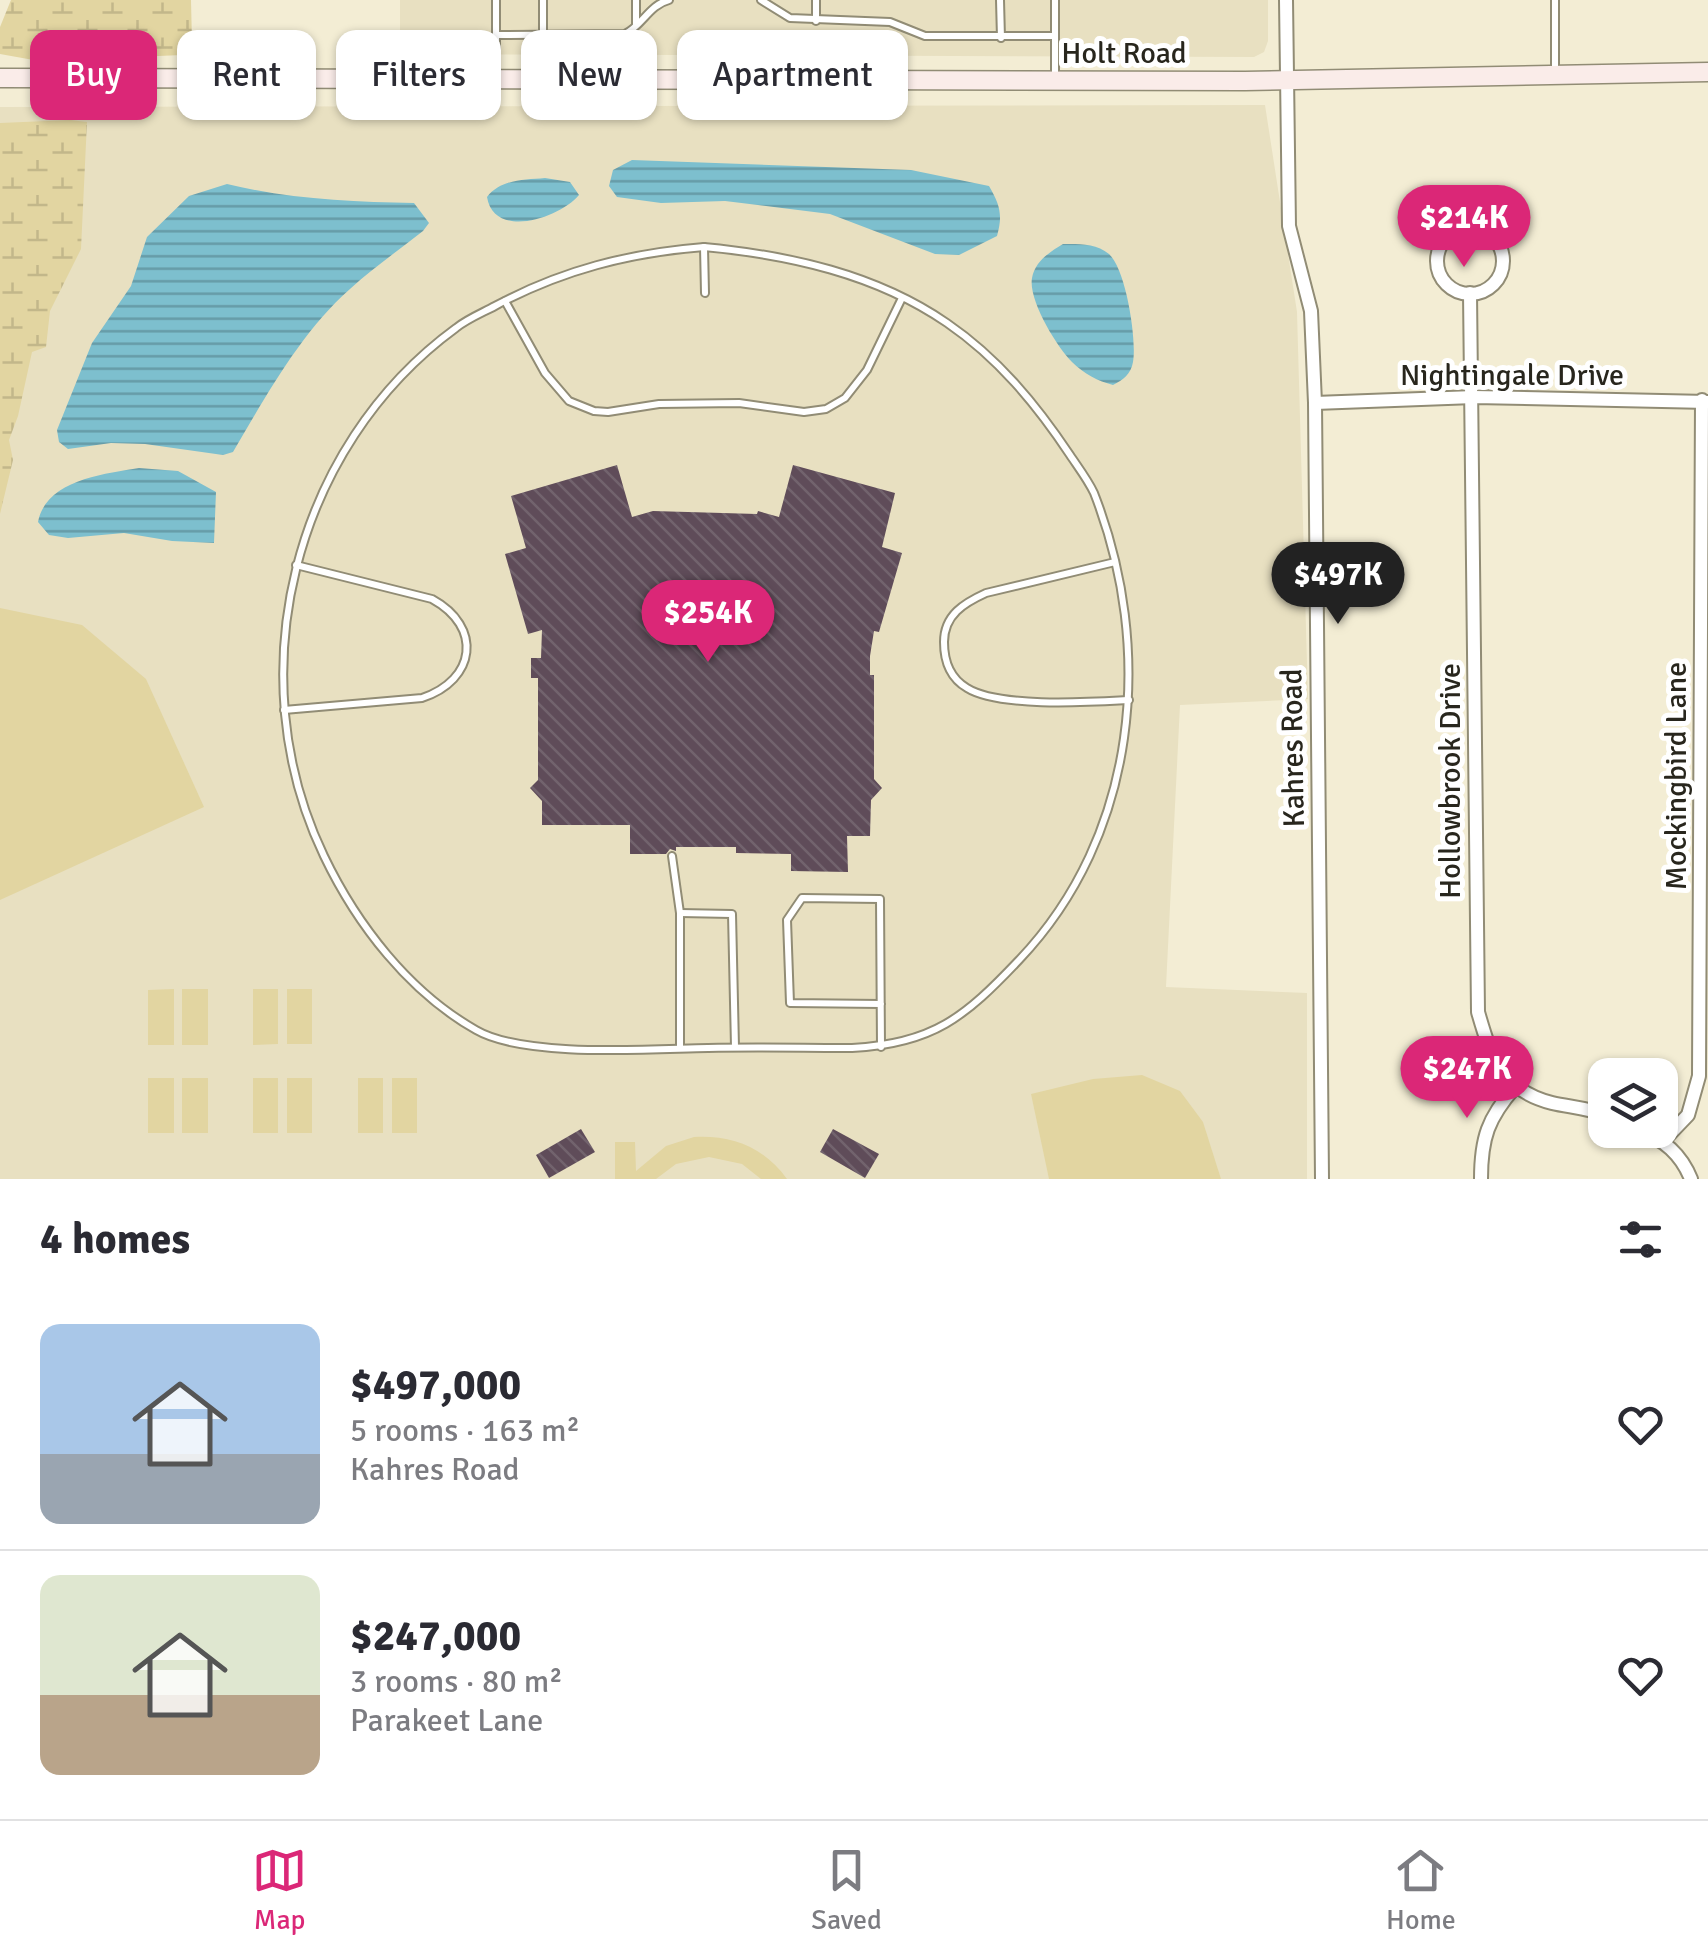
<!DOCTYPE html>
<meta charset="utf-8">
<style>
:root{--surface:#fff;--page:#f7f7f7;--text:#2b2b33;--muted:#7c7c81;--line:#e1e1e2;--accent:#db2777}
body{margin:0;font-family:Signika,sans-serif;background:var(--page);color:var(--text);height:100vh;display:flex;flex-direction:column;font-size:38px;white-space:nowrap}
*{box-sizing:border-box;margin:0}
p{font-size:32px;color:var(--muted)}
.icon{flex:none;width:55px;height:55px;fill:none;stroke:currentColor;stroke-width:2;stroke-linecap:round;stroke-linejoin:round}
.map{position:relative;height:1179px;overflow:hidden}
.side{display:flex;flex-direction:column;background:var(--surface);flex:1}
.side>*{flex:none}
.top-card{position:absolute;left:30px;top:30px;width:1000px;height:90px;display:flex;gap:20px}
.buttons{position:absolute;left:1588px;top:1058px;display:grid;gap:20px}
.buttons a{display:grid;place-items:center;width:90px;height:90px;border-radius:20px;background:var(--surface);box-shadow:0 2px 8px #0004;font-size:50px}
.price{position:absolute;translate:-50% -85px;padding:0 22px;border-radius:35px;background:var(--accent);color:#fff;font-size:32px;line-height:65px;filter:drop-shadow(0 2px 5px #0008)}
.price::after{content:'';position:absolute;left:50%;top:60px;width:30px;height:22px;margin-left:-15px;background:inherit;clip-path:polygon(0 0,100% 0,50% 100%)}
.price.active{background:#222;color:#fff}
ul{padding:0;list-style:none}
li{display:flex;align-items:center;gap:30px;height:250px;padding:0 40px}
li+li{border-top:2px solid var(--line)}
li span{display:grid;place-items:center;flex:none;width:280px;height:200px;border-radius:20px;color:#555}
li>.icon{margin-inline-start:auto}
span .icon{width:120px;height:120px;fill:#fffc;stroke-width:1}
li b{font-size:42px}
h2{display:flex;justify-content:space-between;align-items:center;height:120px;padding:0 40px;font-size:42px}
.chip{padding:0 35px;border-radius:20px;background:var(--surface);box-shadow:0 2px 8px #0004;font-size:35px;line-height:90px}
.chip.active{background:var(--accent);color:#fff}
.menu{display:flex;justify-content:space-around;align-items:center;height:140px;border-top:2px solid var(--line);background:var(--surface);font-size:28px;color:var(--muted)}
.menu a{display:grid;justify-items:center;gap:5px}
.menu .active{color:var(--accent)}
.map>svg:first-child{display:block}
</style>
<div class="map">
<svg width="1708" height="1179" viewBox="0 0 1708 1179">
<defs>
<pattern id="wetland-marsh" width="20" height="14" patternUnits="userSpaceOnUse" patternTransform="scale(2.5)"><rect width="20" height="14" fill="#e2d5a1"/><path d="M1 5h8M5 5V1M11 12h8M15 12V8" fill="none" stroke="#c2b78a"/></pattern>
<pattern id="water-rules" width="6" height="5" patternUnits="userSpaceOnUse" patternTransform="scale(2.5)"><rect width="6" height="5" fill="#7dbfce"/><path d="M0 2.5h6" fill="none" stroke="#669ba7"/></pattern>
<pattern id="building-back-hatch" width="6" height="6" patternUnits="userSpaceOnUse" patternTransform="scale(2.5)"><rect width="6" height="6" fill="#5f4c59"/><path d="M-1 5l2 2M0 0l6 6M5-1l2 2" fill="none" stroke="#72636d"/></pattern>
</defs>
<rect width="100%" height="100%" fill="#f3edd4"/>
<g fill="#e8e0c1">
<path d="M400 0H1268V41L1264 52 1254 57 400 54Z"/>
<path d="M1265 105 1297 312 1308 699 1180 705 1166 987 1307 993V1179H0V107Z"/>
</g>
<g fill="url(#wetland-marsh)">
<path d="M11 0H191L192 43 182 55 39 61 0 54V27Z"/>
<path d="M70 120 87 122 81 249 50 311 46 347 32 352 18 416 9 440 13 460 0 514V123Z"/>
</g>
<g fill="#e2d5a1">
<path d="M0 608 82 625 146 679 204 807 0 900Z"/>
<path d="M174 989V1045H148V990Z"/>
<rect x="182" y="989" width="26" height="56"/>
<path d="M253 989H278V1044L253 1045Z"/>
<rect x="287" y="989" width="25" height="55"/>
<path d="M1142 1075 1180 1091 1203 1122 1221 1179H1049L1031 1094 1093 1079Z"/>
<rect x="148" y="1078" width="26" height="55"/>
<rect x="182" y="1078" width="26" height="55"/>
<rect x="253" y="1078" width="25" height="55"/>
<rect x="287" y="1078" width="25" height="55"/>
<rect x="358" y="1078" width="25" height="55"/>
<rect x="392" y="1078" width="25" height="55"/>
<path d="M694 1137C732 1135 764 1147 787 1179H761L742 1164 709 1157 676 1164 656 1179H615V1142H635L636 1171 666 1146Z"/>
</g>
<g fill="url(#water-rules)">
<path d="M632 160 911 170 989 186C1000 205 1003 215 997 236L959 255 935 254 830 214 725 201 661 203 617 197 609 186 613 170Z"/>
<path d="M545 178 570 182 579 195C560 218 494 240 487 197 501 179 524 180 545 178Z"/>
<path d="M227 184C288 199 351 202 414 203L429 223 423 231C399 250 373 268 350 289 301 332 266 396 233 452L223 455 145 444 111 443 68 449 59 442 57 430 92 343 131 286 147 237 189 196Z"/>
<path d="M1063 244C1078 244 1096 243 1109 254 1126 269 1137 340 1133 362 1131 374 1123 380 1113 385 1098 381 1084 374 1072 362 1057 347 1028 300 1032 278 1035 261 1050 252 1063 244Z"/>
<path d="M139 468 178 471 216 492 214 543 172 541 124 533 68 538 49 535 38 522C46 480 103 474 139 468Z"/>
</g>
<g fill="url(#building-back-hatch)">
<path d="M617 465 632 517 653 511 757 514 758 511 779 517 793 465 895 493 882 547 902 553 879 632 874 631 870 656V675H874V779L882 788 871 800 870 836H847L848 872 791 871V854L736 853V847H676V851L670 849 666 854H630V825H542V801L530 788 538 780V678H531V658H541L542 630 528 634 505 554 526 548 511 496Z"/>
<path d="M581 1129 595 1152 549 1178 536 1155Z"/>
<path d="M833 1129 879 1154 865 1178 820 1152Z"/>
</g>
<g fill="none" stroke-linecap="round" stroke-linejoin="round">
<g stroke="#918c75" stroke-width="10">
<g id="service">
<path d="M496 0V79"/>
<path d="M543 0V35"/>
<path d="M636 0V24"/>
<path d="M761 0 790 18 890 22 925 36H1055"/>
<path d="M816 0V21"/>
<path d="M1000 0 1001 38"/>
<path d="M1055 0V79"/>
<path d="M496 35 625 34C643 25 649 5 669 0"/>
<path d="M1555 74V0"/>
<path d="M704 247C789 255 876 274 947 323 998 358 1036 404 1070 455 1078 467 1088 480 1094 493 1155 649 1138 835 1019 960 965 1017 933 1044 852 1048 804 1048 756 1047 708 1048 650 1049 524 1058 476 1030 409 992 357 925 324 856 237 675 293 447 456 328 467 319 482 313 495 306 562 270 629 253 704 247Z"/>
<path d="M704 247 705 293"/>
<path d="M505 301 545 373 569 401 594 411 608 412 659 404 739 403 804 412 826 409 845 398 867 370 902 298"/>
<path d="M1115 562 986 593C964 603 944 615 944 642 944 661 950 678 967 688 999 708 1091 702 1129 700"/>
<path d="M284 710 422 698C476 680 483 627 432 599L296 565"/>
<path d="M672 856 680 913V1048"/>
<path d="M680 913 732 914 735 1047"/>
<path d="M881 1047 880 899 802 898 787 920 790 1003 881 1004"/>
</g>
</g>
<g stroke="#918c75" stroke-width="16">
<g id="minor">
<path d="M1286 0 1289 226 1311 311 1315 403 1322 1179"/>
<circle cx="1470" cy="261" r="33"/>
<path d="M1470 293 1478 1012C1491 1057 1501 1090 1552 1103 1569 1107 1588 1108 1605 1115"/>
<path d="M1315 403 1474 397 1708 402"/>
<path d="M1640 1130C1664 1140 1681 1154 1691 1179"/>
<path d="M1664 1140 1688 1115 1699 1076 1702 400"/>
<path d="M1481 1179C1481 1138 1488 1118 1515 1087"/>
</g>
</g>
<g stroke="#918c75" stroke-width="21">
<path id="secondary" d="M0 78 1245 81 1708 72"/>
</g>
<use href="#service" stroke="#fff" stroke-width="6"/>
<use href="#minor" stroke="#fff" stroke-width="12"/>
<use href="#secondary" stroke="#faece9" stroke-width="18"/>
</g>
<g text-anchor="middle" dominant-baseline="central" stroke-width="10" stroke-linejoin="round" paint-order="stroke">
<g font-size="30" fill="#28261d" stroke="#fff">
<text x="1124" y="53">Holt Road</text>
<text x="1512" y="375">Nightingale Drive</text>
<text transform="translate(1293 748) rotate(-91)">Kahres Road</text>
<text transform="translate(1676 776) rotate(-90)">Mockingbird Lane</text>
<text transform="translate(1450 781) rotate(-90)">Hollowbrook Drive</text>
</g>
</g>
</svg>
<div class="buttons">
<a><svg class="icon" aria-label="layers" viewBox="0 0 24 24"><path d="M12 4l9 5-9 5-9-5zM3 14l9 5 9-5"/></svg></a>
</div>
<b class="price" style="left:1464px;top:270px">$214K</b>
<b class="price active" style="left:1338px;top:627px">$497K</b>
<b class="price" style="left:708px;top:665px">$254K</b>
<b class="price" style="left:1467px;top:1121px">$247K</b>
<div class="top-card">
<a class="chip active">Buy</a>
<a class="chip">Rent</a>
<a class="chip">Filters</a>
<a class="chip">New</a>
<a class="chip">Apartment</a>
</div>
</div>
<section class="side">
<h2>4 homes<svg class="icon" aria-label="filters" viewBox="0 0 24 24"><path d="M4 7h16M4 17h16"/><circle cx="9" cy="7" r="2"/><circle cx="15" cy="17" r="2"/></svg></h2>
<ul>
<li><span style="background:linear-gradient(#a9c7e8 65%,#9aa5b1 0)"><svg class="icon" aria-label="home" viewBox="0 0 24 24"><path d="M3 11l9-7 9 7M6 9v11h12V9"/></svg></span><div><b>$497,000</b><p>5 rooms · 163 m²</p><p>Kahres Road</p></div><svg class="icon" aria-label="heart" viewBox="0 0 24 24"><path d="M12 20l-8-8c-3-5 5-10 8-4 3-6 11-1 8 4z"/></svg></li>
<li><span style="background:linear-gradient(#dfe7d0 60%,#b9a48a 0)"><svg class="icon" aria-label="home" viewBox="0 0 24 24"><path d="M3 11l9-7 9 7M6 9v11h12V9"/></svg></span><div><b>$247,000</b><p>3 rooms · 80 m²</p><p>Parakeet Lane</p></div><svg class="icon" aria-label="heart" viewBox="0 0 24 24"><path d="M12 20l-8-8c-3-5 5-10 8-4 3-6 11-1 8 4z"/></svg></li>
</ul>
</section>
<nav class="menu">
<a class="active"><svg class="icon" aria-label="map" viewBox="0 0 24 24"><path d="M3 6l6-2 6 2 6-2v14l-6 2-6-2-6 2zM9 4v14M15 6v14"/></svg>Map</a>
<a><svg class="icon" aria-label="saved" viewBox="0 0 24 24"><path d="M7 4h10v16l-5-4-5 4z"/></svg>Saved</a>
<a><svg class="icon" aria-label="home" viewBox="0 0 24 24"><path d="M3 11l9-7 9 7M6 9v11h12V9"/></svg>Home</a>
</nav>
